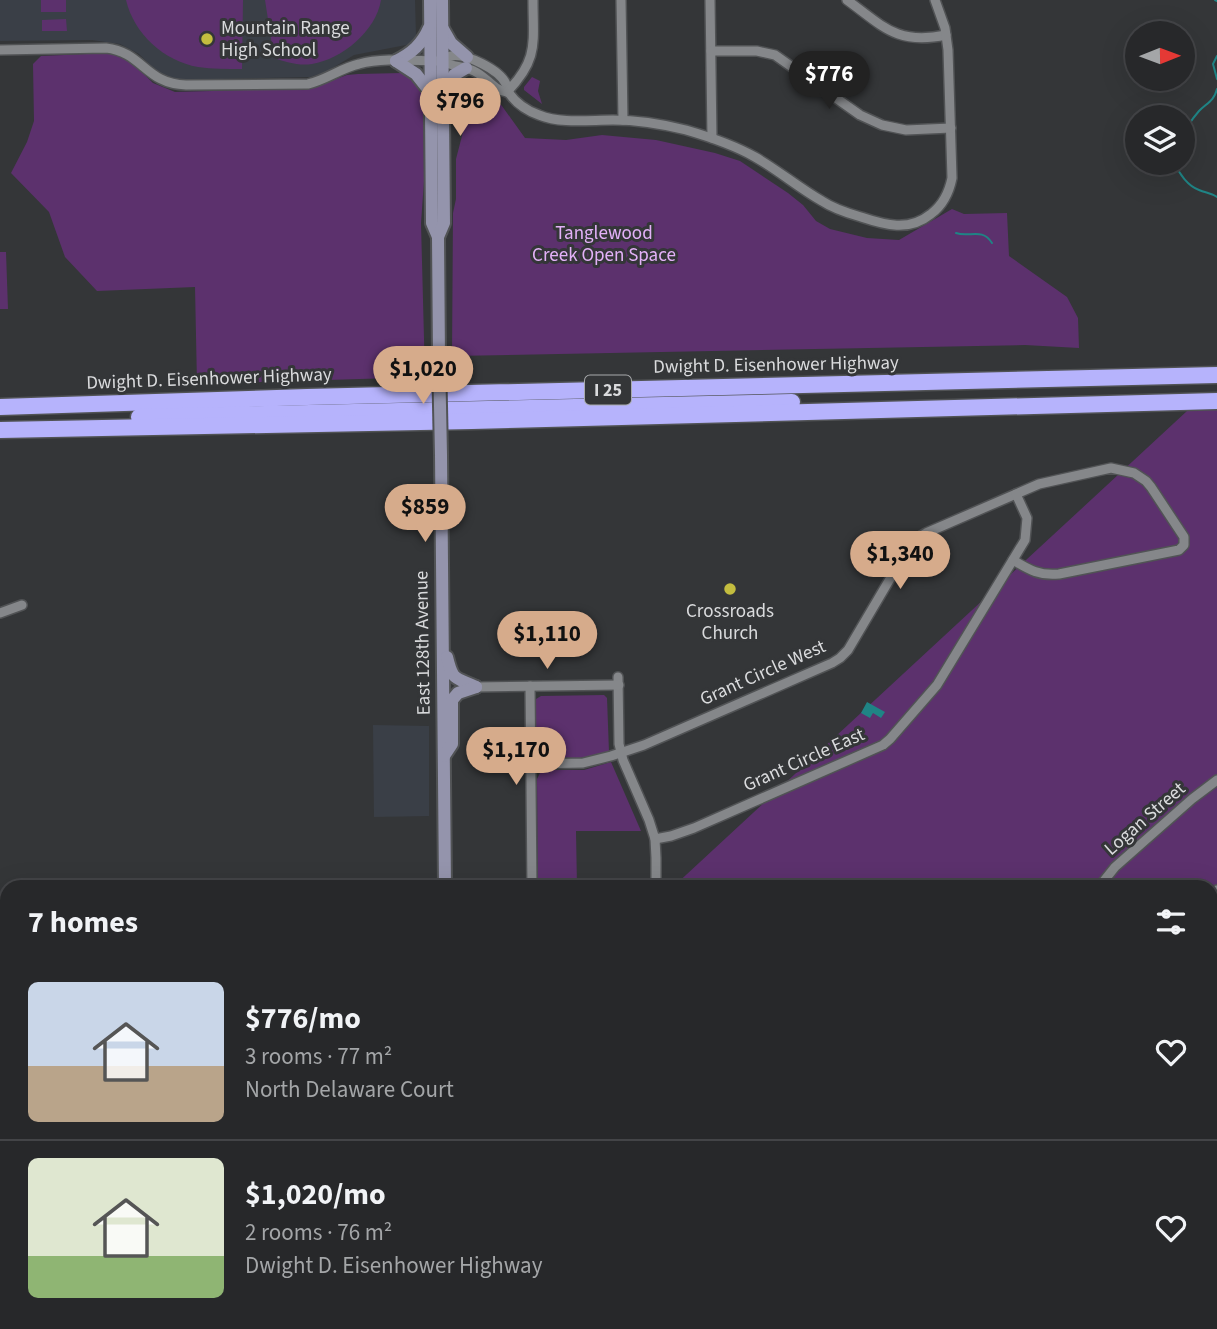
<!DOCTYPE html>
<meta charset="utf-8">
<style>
:root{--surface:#27282a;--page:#2f3032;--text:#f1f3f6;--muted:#a4a6a8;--line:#434447;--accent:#d6ab8b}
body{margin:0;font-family:"Source Sans 3",sans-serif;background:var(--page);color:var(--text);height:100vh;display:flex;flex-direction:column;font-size:26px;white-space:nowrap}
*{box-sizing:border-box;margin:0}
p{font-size:23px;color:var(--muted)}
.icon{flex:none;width:38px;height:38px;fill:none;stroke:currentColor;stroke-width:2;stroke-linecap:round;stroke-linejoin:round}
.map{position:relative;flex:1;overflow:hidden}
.sheet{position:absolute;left:0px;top:880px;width:1218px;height:450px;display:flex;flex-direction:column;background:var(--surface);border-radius:21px 21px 0 0;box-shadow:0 7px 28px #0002,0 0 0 2px var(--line)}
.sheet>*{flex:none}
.needle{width:46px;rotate:89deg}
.buttons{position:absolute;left:1125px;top:21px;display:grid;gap:14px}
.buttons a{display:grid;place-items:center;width:70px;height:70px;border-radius:50%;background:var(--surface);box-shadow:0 7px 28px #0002,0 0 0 2px var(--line);font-size:35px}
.price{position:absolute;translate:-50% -60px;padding:0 16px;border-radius:24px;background:var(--accent);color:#111;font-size:23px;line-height:46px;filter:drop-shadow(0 2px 4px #0008)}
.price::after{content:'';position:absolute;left:50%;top:42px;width:21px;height:16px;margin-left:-10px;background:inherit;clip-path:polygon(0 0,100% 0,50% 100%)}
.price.selected{background:#222;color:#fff}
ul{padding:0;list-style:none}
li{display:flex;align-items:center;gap:21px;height:175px;padding:0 28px}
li+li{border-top:2px solid var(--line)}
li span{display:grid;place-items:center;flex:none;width:196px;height:140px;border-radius:10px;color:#555}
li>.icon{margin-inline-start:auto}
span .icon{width:84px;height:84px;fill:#fffc;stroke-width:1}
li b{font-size:30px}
h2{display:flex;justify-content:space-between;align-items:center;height:84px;padding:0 28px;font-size:30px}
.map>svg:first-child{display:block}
</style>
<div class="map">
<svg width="1217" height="1329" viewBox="0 0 1217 1329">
<rect width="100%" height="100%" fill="#343638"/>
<g fill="#3a3f47">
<path d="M0 0H415L416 35 412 43 406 45 354 55 326 72 310 77 175 80 158 73 139 54 120 44 92 40 0 41Z"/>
<path d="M373 725 429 726V816L374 817Z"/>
<rect x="45" y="1323" width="180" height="6"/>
</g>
<g fill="#5c316d">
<rect x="41" y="0" width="25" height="12"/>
<path d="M126 0H243L242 69C227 69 212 69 198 67 164 61 134 34 126 0Z"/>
<path d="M265 0H381C376 31 342 59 312 64 298 66 286 62 274 58Z"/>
<path d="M66 19 67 31H42V20Z"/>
<path d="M110 53 129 60 153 83 175 92 312 88 347 75 358 74 402 73 413 76V81L421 88 423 95 424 181 421 223 425 377 197 384 195 287 97 291 65 257 49 212 11 173 27 142 34 121 33 64 41 56Z"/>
<path d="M532 77 540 81 538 91 542 104 524 90V87Z"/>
<path d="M481 84 502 106 525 138 566 140 602 135 656 140 715 153 740 161 788 193 803 205 816 221 830 229 867 238 899 240 952 209 964 214 1007 213 1009 256 1067 297 1078 318 1079 348 1025 345 452 356 453 213 456 199V159L463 132 465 114 470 102Z"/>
<path d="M0 252H6L8 309H0Z"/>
<path d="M1217 408V1329H815L813 1323H1211V887H673L1187 411Z"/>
<path d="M604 695 607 698 609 752C589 757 559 764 540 756L536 749V699L541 696Z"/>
<path d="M611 762 641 831H576L577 887H538L537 779 540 773 546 770H584Z"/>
</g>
<path fill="#1f8485" d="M867 702 885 712 881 718 873 713 870 718 861 713Z"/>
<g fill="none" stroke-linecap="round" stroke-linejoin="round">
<g stroke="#1f8485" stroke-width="2">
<path d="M1215 0 1217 1"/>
<path d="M1217 56 1213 64 1217 79"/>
<path d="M1183 136C1186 127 1193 118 1199 111 1207 103 1214 101 1217 89"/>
<path d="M1175 163C1179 174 1188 186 1199 190 1206 193 1211 193 1217 197"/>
<path d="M956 233C969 238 982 227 992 243"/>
</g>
<g stroke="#515355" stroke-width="12">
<g id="street">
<path d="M621 0 623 120"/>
<path d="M710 0 712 138"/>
<path d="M847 0C884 27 897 45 946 35"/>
<path d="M0 50 106 48C143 52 145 84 186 85L308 84C326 80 341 68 359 64 384 57 416 61 442 61 445 59 449 56 451 56 466 53 500 70 506 84 510 92 504 86 509 93 516 103 528 111 539 115 561 124 589 120 613 120 637 120 662 124 686 130 710 137 734 145 755 157 778 170 799 188 822 201 834 209 847 213 861 217 885 225 909 232 931 214 943 205 949 193 952 178L948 50 945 28 935 0"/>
<path d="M711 51H757L775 55 860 115 882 125 906 130 951 128"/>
<path d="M442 61C452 67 464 66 474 71 487 77 493 90 507 92"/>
<path d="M507 92C539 59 533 43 533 0"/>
<path d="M0 613 22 605"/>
<path d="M618 677 619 744 623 760 649 820 655 839 656 858V881L654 887"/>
<path d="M530 686 532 887"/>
<path d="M476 687 619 685"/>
<path d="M531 764 583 763 611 756 644 745 832 663 840 658 848 650 910 545 916 539 926 533 1039 484 1111 468 1134 473 1146 481 1151 487 1184 537V545L1179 550 1059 574C1040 576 1029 570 1013 560"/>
<path d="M655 839 671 836 694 828 883 745 890 739 937 685 1025 540 1027 518 1016 494"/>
<path d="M1099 887 1115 867 1192 799 1217 780"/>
<path d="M1211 895 1217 890"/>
<path d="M1211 1009H1217"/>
<path d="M1211 1093H1217"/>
<path d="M1165 1324 1166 1329"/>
<path d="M970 1329C990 1322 1010 1324 1031 1329"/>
</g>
</g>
<g stroke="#515355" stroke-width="16">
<g id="secondary">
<path d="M430 0 432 223 438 237"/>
<path d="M443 29 451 43 467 57"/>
<path d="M396 61C412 53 422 44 429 28"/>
<path d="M396 61 416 74 431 93"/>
<path d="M443 90 454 75 466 68"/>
<path d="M439 357 438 237 444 223 442 0"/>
<path d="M441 455 445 887"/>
<path d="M447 657C453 682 455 677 476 687"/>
<path d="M444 756 452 744V700L458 693 476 687"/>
<path d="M1211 1241H1217"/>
<path d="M1211 1253H1217"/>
<path d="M0 1274H7"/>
<path d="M0 1286H7"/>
<path d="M35 1323V1329"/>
<path d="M448 1323V1329"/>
<path d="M842 1323 843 1329"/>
<path d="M852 1329V1323"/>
</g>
</g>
<g stroke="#515355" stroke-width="19">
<g id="highway">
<path d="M0 407 307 397 1217 375"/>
<path d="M139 417 792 402"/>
<path d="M0 430 472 421 1217 401"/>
</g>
</g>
<use href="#street" stroke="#85878a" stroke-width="9"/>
<use href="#secondary" stroke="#9494ac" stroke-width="12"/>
<use href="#highway" stroke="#b6b3fc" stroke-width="16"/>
<g stroke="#515355" stroke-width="16" stroke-linecap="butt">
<path id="secondary-bridge" d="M439 357 441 455"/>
</g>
<use href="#secondary-bridge" stroke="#9494ac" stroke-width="12"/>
</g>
<g fill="#c3bd3f" stroke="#343638" stroke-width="2.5">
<circle cx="207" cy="39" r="7"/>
<circle cx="730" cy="589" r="7"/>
</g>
<g text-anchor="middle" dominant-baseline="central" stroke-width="6" stroke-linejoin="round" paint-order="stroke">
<rect fill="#343638" stroke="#a8aaac" stroke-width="2" x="585" y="375.5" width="46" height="29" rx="5"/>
<g font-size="18" font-weight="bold" fill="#dadbdd">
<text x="608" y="390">I 25</text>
</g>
<g font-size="19" fill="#dadbdd" stroke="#343638" text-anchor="start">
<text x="221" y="28">Mountain Range<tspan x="221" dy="22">High School</tspan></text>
<text x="730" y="611" text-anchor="middle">Crossroads<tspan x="730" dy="22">Church</tspan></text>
</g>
<g font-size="19" fill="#e3b1f8" stroke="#343638">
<text x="604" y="233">Tanglewood<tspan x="604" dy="22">Creek Open Space</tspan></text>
</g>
<g font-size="19" fill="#dadbdd" stroke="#343638">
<text transform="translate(776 365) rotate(-1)">Dwight D. Eisenhower Highway</text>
<text transform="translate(209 379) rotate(-2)">Dwight D. Eisenhower Highway</text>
<text transform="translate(423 643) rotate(-91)">East 128th Avenue</text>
<text transform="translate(763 673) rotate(-24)">Grant Circle West</text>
<text transform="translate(804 760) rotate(-24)">Grant Circle East</text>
<text transform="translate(1145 819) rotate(-41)">Logan Street</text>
</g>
</g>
</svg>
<div class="buttons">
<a><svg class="needle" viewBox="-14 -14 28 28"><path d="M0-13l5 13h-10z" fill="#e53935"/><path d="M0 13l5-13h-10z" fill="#a4a6a8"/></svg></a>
<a><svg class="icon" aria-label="layers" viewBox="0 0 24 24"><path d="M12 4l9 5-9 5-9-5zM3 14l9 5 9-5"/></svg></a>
</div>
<b class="price selected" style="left:829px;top:111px">$776</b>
<b class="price" style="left:460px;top:138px">$796</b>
<b class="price" style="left:423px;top:406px">$1,020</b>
<b class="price" style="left:425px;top:544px">$859</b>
<b class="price" style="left:900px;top:591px">$1,340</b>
<b class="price" style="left:547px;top:671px">$1,110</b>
<b class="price" style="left:516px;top:787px">$1,170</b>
<section class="sheet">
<h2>7 homes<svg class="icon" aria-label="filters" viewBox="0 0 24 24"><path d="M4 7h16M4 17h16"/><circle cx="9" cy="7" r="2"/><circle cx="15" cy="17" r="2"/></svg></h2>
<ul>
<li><span style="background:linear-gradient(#c9d6e8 60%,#b9a48a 0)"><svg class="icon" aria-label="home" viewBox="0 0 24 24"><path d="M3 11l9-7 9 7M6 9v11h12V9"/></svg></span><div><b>$776/mo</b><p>3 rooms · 77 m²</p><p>North Delaware Court</p></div><svg class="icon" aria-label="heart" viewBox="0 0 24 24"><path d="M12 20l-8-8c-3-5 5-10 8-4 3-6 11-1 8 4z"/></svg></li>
<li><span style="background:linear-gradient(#dfe7d0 70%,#8fb573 0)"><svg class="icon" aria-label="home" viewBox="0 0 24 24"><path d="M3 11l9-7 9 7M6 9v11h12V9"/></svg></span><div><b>$1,020/mo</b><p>2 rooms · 76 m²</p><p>Dwight D. Eisenhower Highway</p></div><svg class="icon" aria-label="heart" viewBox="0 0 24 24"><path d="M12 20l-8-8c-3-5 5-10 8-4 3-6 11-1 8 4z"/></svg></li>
</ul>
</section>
</div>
